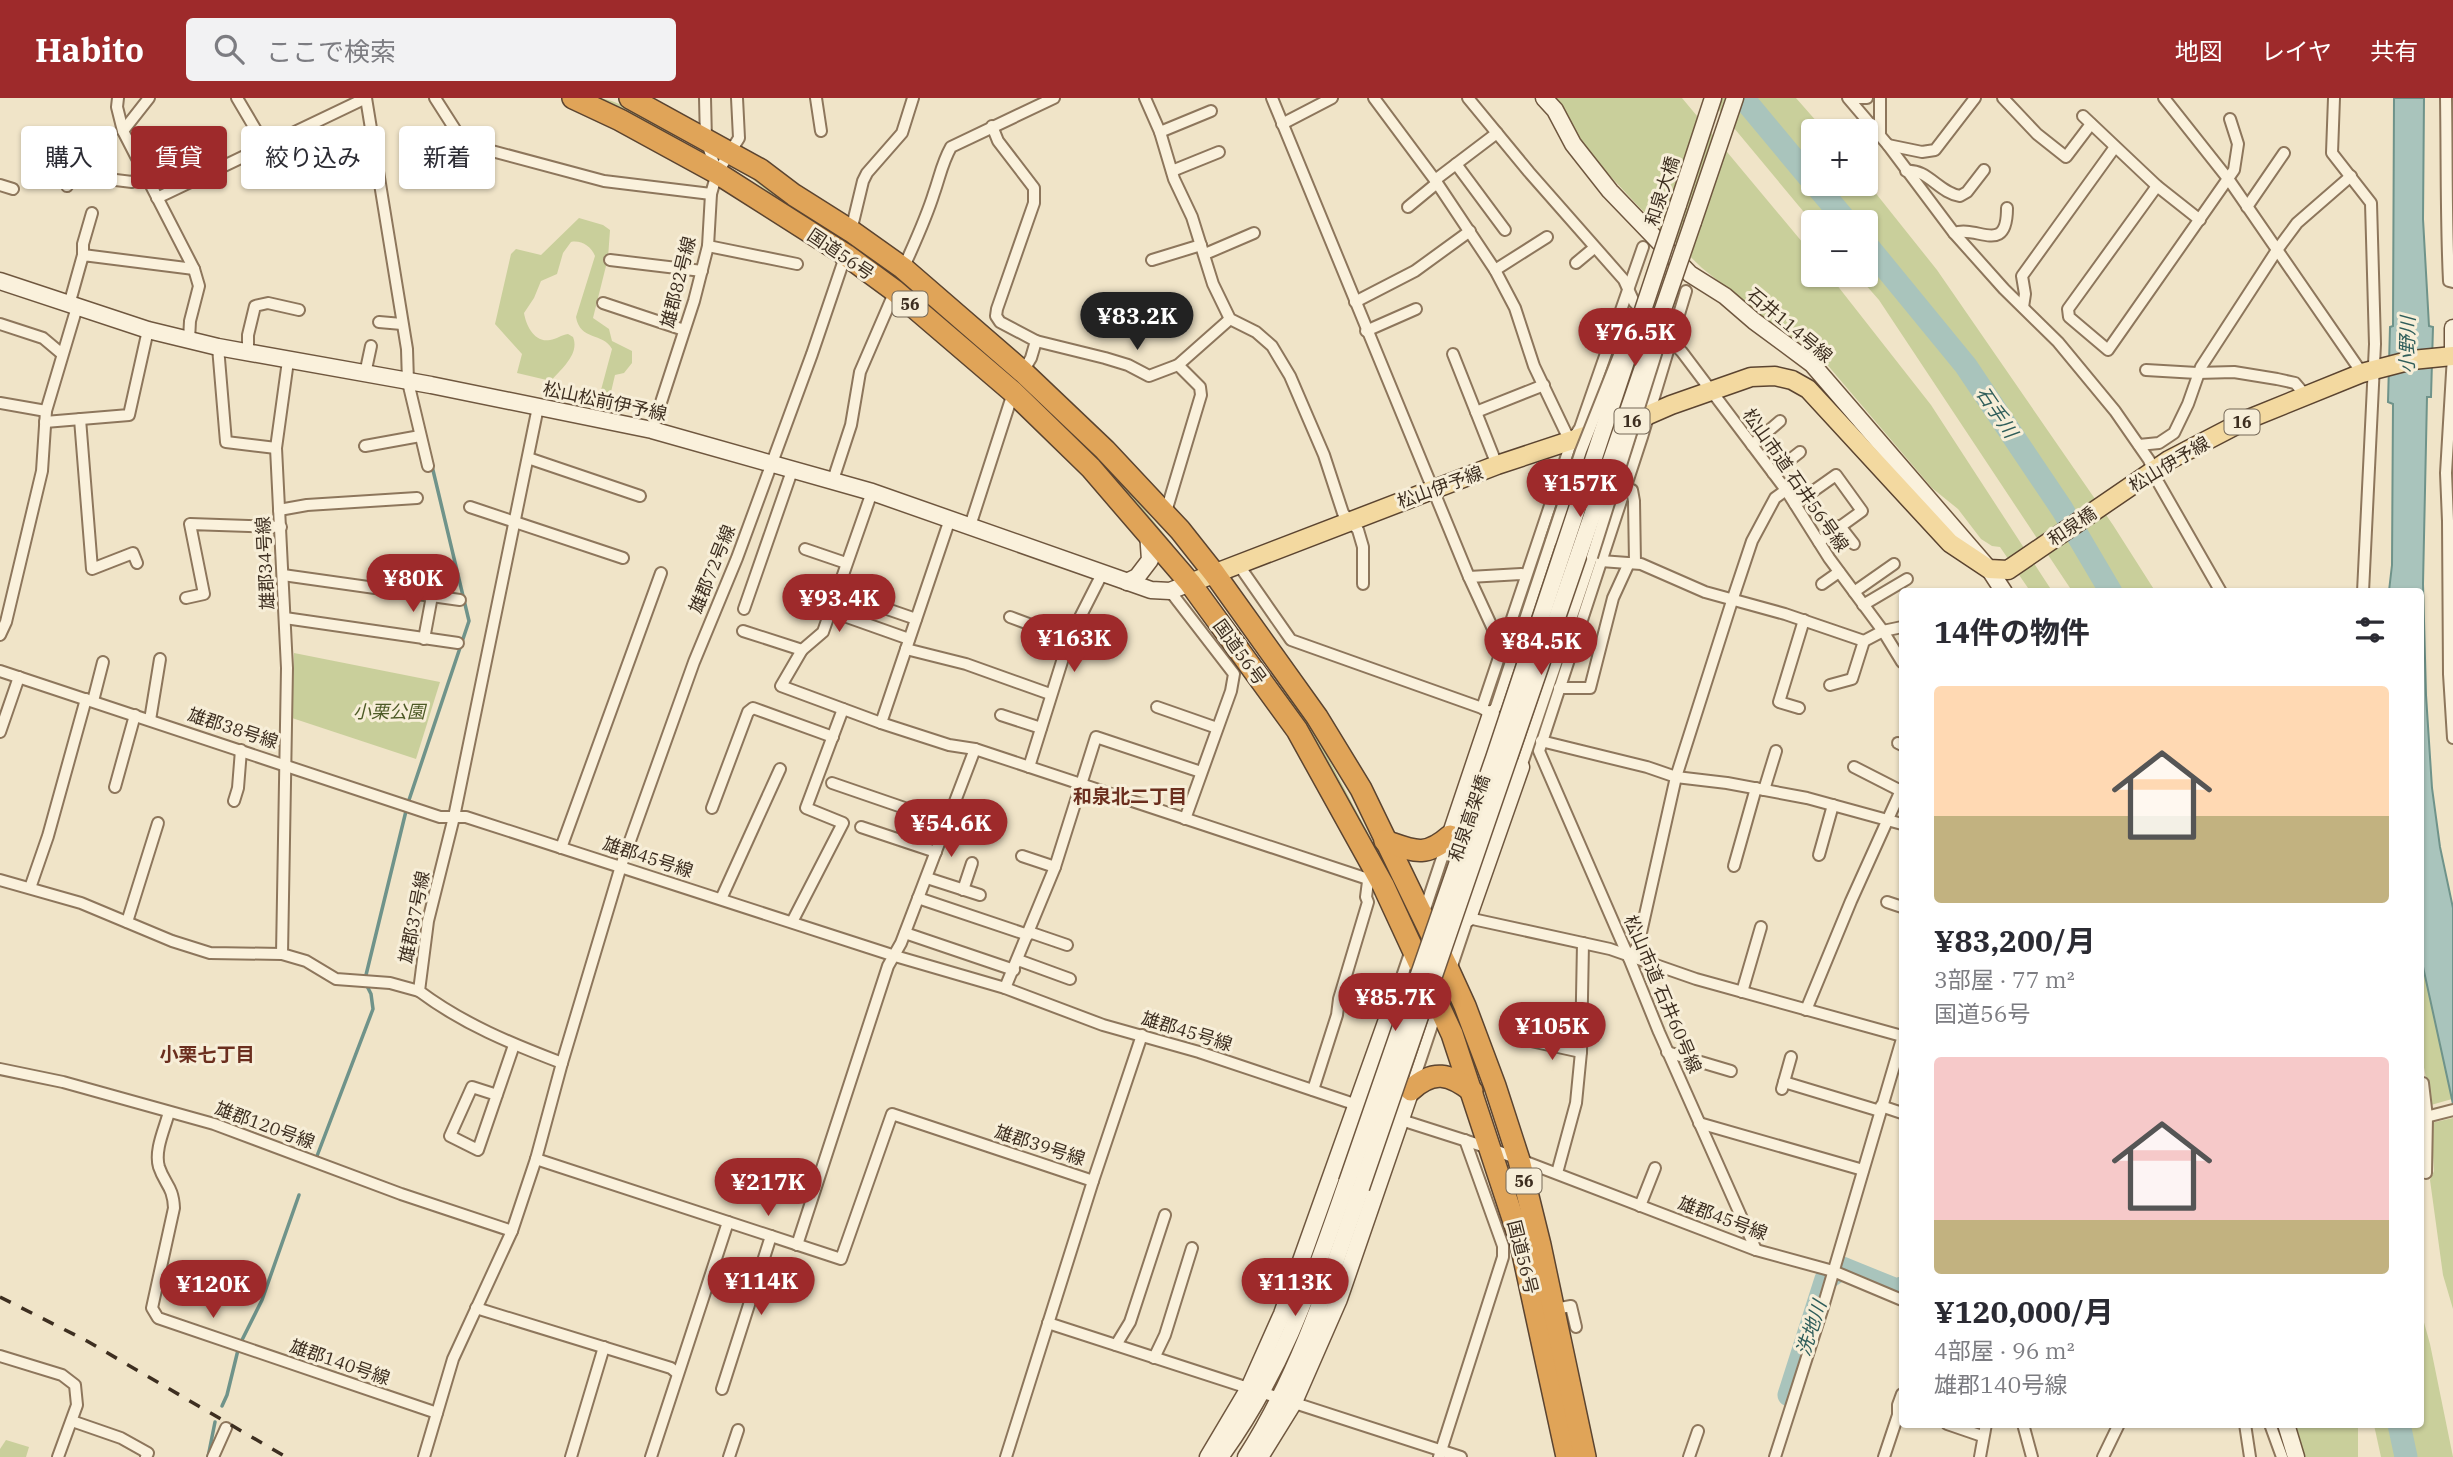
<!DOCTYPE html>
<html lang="ja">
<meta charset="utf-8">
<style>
:root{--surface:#fff;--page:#f2f2f3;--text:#2b2b33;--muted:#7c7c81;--accent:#9e2a2b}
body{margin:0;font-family:"IBM Plex Serif","Noto Sans JP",serif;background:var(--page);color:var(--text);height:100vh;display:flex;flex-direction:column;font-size:26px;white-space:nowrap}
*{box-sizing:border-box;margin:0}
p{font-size:23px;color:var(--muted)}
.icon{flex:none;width:38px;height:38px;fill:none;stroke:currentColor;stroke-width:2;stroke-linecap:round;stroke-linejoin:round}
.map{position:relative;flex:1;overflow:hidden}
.details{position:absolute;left:1899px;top:490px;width:525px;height:840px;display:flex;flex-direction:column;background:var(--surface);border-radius:7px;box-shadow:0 2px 5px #0004}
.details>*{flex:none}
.banner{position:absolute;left:21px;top:28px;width:665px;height:63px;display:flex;gap:14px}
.tools{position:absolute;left:1801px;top:21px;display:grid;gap:14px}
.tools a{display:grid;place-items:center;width:77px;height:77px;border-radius:7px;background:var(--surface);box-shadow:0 2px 5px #0004;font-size:35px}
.price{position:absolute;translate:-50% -60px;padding:0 16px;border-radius:24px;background:var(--accent);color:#fff;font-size:23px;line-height:46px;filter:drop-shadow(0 2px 4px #0008)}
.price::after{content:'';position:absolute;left:50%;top:42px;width:21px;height:16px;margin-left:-10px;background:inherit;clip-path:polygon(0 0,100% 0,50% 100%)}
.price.current{background:#222;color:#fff}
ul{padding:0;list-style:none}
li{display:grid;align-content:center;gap:14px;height:371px;padding:0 35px}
li span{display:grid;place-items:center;height:217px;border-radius:7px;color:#555}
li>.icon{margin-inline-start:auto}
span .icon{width:126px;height:126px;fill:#fffc;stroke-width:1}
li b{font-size:30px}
h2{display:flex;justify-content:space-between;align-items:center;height:84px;padding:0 35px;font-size:30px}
.pill{padding:0 24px;border-radius:7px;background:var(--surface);box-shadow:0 2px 5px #0004;font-size:24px;line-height:63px}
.pill.current{background:var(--accent);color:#fff}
header{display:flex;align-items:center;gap:42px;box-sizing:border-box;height:98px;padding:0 35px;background:var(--accent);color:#fff}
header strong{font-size:33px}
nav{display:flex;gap:38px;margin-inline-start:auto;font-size:24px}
.search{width:490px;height:63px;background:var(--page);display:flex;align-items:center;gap:18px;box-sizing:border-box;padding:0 24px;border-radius:7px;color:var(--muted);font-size:26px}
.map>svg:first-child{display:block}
</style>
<header>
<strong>Habito</strong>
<div class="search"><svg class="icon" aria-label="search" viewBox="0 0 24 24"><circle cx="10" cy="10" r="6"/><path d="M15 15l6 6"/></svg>ここで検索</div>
<nav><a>地図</a><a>レイヤ</a><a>共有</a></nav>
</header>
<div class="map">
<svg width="2453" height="1359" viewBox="0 0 2453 1359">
<rect width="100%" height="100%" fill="#f0e4c8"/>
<g fill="#c9cf9b">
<path d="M597 0C620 0 663 32 686 45Z"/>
<path d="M1553 0H1682L1813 157V177H1829L1931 307 2052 493H2027L2028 490 2000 449 1992 448 1981 441 1958 411 1932 390 1819 257 1772 226 1702 170 1640 110 1584 50Z"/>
<path d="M1709 0H1796L1825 33H1813V86H1866V83L1937 172 2113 427 2155 493H2072L1879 202 1857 177H1866V124L1813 125Z"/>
<path d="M729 65 756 81 787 106 831 135 786 108 751 80 729 68Z"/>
<path d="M579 120 603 127 610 132 608 160 593 220 609 231 612 243 632 253V265L624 275 615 277 611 294 606 296 601 292 612 251C603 234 580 243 576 219L595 158C591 148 581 142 571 144L563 155 557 176 541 183 534 200 524 215C526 227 534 245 550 242 557 241 561 237 568 236L573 239C580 256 561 271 551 283L517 275 522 256 495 226 511 156 516 151 541 157Z"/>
<path d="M1068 330 1117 378 1173 447 1169 446Z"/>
<path d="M294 555 440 584 416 661 292 620Z"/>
<path d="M1263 560 1310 626 1398 791 1305 628Z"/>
<path d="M2420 854 2452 1001 2431 1007 2420 948Z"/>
<path d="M2453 1020V1211L2443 1177 2430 1082 2434 1073 2431 1025Z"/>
<path d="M2420 1210 2430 1246 2453 1359H2381L2374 1327 2420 1326Z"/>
<path d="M2294 1327H2358V1359H2305Z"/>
<path d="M6 1342 29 1349 26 1359H0V1351Z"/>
</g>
<path fill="#a9c4bc" stroke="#6f938a" stroke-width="2" d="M2394 0H2424L2423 121 2429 228 2433 229 2431 299H2427L2423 486 2426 597 2432 690 2440 749 2453 810V1006L2420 855V494L2389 493 2392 467 2393 306 2388 304 2390 229 2393 228Z"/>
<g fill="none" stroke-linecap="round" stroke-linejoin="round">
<g stroke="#6f938a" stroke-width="3.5">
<path d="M409 702 469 523 432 368"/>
<path d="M366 877 406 713"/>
<path d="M317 1058 373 911 371 896 367 888"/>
<path d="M242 1242 262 1202 299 1097"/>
<path d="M222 1308 227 1297 238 1252"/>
<path d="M208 1359 215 1324"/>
</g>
<g stroke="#a9c4bc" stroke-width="23">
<path d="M1743 0 1813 84"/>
<path d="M1815 86 1847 124"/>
<path d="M1866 146 1966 268 2062 411 2111 494"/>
<path d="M1789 1297 1826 1181 1842 1170 1899 1193 1902 1190"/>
<path d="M2399 1326 2406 1359"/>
</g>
<g stroke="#8d765c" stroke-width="14">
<g id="street">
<path d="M118 0 117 9 123 33 194 171 199 188 190 223 189 242"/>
<path d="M237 0 266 49"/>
<path d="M366 0 407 251 408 284 428 368"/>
<path d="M435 0 458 36 488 52 604 83 711 96"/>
<path d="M816 0 821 33"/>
<path d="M1145 0 1160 34 1174 81 1192 119 1213 186 1230 221 1256 234 1272 248 1290 278 1324 357 1343 415 1358 432 1363 449V486"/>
<path d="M1272 0 1469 479 1499 544 1503 546"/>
<path d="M1374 0 1435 82 1495 172 1515 210 1534 268 1566 335 1572 342"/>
<path d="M1468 0 1529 74 1624 182 1634 204 1682 254 1786 392 1829 460 1883 533 1902 564"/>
<path d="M1848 0 1888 47 1954 135 2004 191 2058 244 2115 313 2149 362 2158 384 2221 494"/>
<path d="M1856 0H1867"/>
<path d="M1880 0V38"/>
<path d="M2003 0 2037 36 2066 59 2091 26"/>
<path d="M2164 0 2229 82 2362 275"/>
<path d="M2334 0 2332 55 2371 105 2375 246 2363 494"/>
<path d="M2446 0C2447 61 2446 122 2449 183L2453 184"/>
<path d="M2083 18 2157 88 2200 122"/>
<path d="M1282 26 1332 0"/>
<path d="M992 28 998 43 1034 90V105L997 211 996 218 1000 224 1036 243 1031 260 1021 277"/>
<path d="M123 33 149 0"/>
<path d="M1160 34 1211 13"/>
<path d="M1888 47 1922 54 1935 52 1975 0"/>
<path d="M1456 66 1505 132"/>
<path d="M1172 73 1219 54"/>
<path d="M1906 73C1927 70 1939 95 1960 98L1967 94 1984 72"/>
<path d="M717 75 739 40 737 0"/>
<path d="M67 76 132 84 145 76"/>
<path d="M1435 82 1497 35"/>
<path d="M0 87 13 91"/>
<path d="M67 88 68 64"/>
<path d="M2157 88 2068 211 2069 219 2108 252 2234 72 2238 46 2230 21"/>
<path d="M157 100 366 0"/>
<path d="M1408 109 1437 85"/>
<path d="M2247 109 2284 55"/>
<path d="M1954 135C1978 127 2007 158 2007 110"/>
<path d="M850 137 863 83 867 75 902 35 913 0"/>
<path d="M708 148 797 166"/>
<path d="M1205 156 1254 135"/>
<path d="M83 157V146L92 115"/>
<path d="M610 162 702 173"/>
<path d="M1152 162 1201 147"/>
<path d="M1576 165 1594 150"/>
<path d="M903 171C914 146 926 121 934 95 940 78 942 65 951 49L1054 0"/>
<path d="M1495 172 1547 139"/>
<path d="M1686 193 1642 339 1539 653 1629 860 1659 934 1756 1152"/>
<path d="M1355 204 1415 173 1470 133"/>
<path d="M603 205 684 232"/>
<path d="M69 207 83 157 194 171"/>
<path d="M2023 209 2025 196 2022 178 2115 49"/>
<path d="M379 224 402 226"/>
<path d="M0 226 43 240 62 256"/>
<path d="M1366 233 1416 211"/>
<path d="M1036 243 1105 260 1128 267 1149 278 1178 267 1230 221"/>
<path d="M218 249 226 344 276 350"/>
<path d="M248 255V237L255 208 268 205 299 212"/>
<path d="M1453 256 1497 367"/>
<path d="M2453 258 2446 375 2448 423 2449 576 2453 640"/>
<path d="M288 263 276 350 287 570 282 856 306 863 336 881 390 885 419 893"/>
<path d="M2146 272 2197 275 2234 274 2277 281 2295 285 2306 298"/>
<path d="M365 276 371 248"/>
<path d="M0 305 46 313"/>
<path d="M1476 314 1544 287"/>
<path d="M80 321 92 471 133 455 137 465"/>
<path d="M45 324 129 317 148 232"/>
<path d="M652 332 694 203 708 148 711 96 717 75 706 42 705 0"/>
<path d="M1752 347 1780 323"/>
<path d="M2139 347 2159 345 2174 335 2188 306 2201 269 2277 152 2297 125 2351 78"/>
<path d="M365 348 420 338"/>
<path d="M528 360 640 398"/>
<path d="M1773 375 1800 354"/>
<path d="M833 382 851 327 860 274 895 193"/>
<path d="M1625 390 1632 392 1634 403 1635 465"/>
<path d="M872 394 823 534 802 552 781 588 881 625"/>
<path d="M1795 406 1836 377 1862 413 1819 444"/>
<path d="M470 409 623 460"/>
<path d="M279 412 307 407 417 400"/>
<path d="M1165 417 1201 297 1200 289 1178 267"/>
<path d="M950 421 881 625 949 647 975 651 1380 785"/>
<path d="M970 428 1013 295"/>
<path d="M1840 428 1854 446"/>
<path d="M805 451 846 465"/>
<path d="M1601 463 1641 466 1705 494 1785 516 1864 543 1883 533 1902 529"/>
<path d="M1238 466 1291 542 1482 610 1491 616 1496 609 1551 443"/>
<path d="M283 477 460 502"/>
<path d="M1469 479 1521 476 1526 477"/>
<path d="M1822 486 1839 474"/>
<path d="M1170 493 1234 576 1231 593 1185 721"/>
<path d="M1854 494 1894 466"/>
<path d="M186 500 204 496 190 426 281 429"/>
<path d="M858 501 916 521"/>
<path d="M1863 507 1907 481"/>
<path d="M744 511 793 370"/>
<path d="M830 513 909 541"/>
<path d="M1010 519 1069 541"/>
<path d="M285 520 458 545"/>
<path d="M743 533 802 552"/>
<path d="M0 537 6 524 42 373 46 313 77 209"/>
<path d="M424 541 432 498"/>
<path d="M906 551 966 566 1050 596"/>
<path d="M0 573 440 719H466L895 858 1005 890 1103 927 1199 954 1363 1009"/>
<path d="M1830 587 1852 581 1864 543"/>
<path d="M1559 590H1590L1613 500 1629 465"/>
<path d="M93 603 103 564"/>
<path d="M1157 609 1217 630"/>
<path d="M1482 610 1572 342 1580 330 1643 149"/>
<path d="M1799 610 1779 604 1804 522"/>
<path d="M1001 617 1041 630"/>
<path d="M150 622 160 561"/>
<path d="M0 634 19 579"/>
<path d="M1541 643 1647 669 1676 679 1727 685 1807 700 1902 726"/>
<path d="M1898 645 1902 647"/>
<path d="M1029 669 1069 541 1102 476"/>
<path d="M1521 669 1592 459"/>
<path d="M1854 669 1901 693"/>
<path d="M832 685 925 717 945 731"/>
<path d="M115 689 135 617"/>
<path d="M1764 692 1776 653"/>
<path d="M234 703 238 690 241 652"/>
<path d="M712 710 748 614 753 610 833 639"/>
<path d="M861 729 936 754"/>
<path d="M561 750 661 475"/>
<path d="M1819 757 1833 707"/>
<path d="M1022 758 1055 769"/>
<path d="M1734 768 1756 690"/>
<path d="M927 780 980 797"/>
<path d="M0 782 81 805 172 843 210 855 282 856"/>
<path d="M30 790 48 738 86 601"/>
<path d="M963 792 972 765"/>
<path d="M918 800 1028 837"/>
<path d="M721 801 780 671"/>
<path d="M1887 804 1902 809"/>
<path d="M1423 817 1448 742"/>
<path d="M127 824 158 725"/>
<path d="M792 824 843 725 806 710 843 611"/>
<path d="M1029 834 1067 847"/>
<path d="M905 835 1014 872"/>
<path d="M1629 860 1638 848 1676 679 1732 503 1752 443 1775 400 1786 392"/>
<path d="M1018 862 1070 881"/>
<path d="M1005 890 1055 769 1096 639 1201 674"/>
<path d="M1742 894 1761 829"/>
<path d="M1395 899 1411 852"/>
<path d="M1806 912 1851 803 1902 690"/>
<path d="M1531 943 1581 954"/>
<path d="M1667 954 1731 973"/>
<path d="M562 965 621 768 694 564 737 460 812 256 846 156"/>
<path d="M0 971 63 984 214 1026 401 1096 512 1133"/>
<path d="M1784 984 1880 1013"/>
<path d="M2423 985 2427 1019 2426 1075"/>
<path d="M1412 987 1468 820 1610 851 1696 881 1902 938"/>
<path d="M1782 991 1791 959"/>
<path d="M1313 992 1337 917 1339 901 1368 804 1366 799 1369 776"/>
<path d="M497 997 472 989 450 1038 478 1052 514 947"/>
<path d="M1881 1008 1902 1015"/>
<path d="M169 1014C165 1030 154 1052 159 1069 165 1087 173 1088 174 1110L152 1210 158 1220 437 1315"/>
<path d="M1395 1020 1492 1051 1756 1152 1833 1173 1902 1202"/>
<path d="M2422 1020 2453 1012"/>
<path d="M1699 1025 1863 1072"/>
<path d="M536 1061 841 1161 892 1016 1093 1083"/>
<path d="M1557 1075 1576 1005 1581 954 1583 845"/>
<path d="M1640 1108 1655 1070"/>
<path d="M797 1147 888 868 901 845 975 651"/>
<path d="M476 1210 671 1270 677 1275"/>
<path d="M1550 1212 1571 1208 1576 1229"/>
<path d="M1048 1225 1461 1359"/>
<path d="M1116 1247 1130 1224 1165 1117"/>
<path d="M0 1258 62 1277 75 1287 77 1307 58 1359"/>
<path d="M1154 1260 1165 1237 1192 1150"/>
<path d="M722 1291 771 1138"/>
<path d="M72 1323 121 1340 148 1355 146 1359"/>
<path d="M1947 1326 1982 1338"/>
<path d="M2023 1326 2032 1359"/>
<path d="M2245 1326 2250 1359"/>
<path d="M2270 1326 2282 1359"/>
<path d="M213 1359 226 1330"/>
<path d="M424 1359 453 1261 512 1133 536 1061 562 965C512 946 463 926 419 893L428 823 454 719 538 309"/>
<path d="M571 1359 604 1249"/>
<path d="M651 1359 728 1124"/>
<path d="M729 1359 738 1332"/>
<path d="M1006 1359 1093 1083 1142 937"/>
<path d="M1439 1359 1503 1159V1148L1465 1042"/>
<path d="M1689 1359 1698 1333"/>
<path d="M1775 1359 1823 1209 1902 941"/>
<path d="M1884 1359 1898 1317V1307L1902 1296"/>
<path d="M1980 1359 1986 1326"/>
<path d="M2103 1359 2119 1326"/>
</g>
</g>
<g stroke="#6f573f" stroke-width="19">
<g id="secondary">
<path d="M1544 0 1555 12 1573 46 1610 93 1690 176 1725 198 1754 223 1812 266 1989 471 2004 494"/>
<path d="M1678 107 1713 0"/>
<path d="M1693 124 1735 0"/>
<path d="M0 183 148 232 218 249 431 287 652 332 872 394 1151 492 1170 493 1190 485"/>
<path d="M2453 258V230"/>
<path d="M1127 484 1137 479 1150 462 1148 434"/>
<path d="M1450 738 1491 616"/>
<path d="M1468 820 1521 669"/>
<path d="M2286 1326 2296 1359"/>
<path d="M1208 1359 1249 1290 1282 1216 1395 899"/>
<path d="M1220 1359C1283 1273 1312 1184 1347 1084"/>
<path d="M1246 1359C1299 1277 1329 1182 1361 1090"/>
<path d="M1260 1359 1294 1304 1339 1201 1411 992"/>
</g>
</g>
<g stroke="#5b4430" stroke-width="21">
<path id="primary" d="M1190 485 1497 367 1648 317 1671 307 1751 279 1775 278 1792 282 1808 291 1950 445 1989 471 2008 472 2169 362 2246 322 2362 275 2412 262 2453 258"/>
</g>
<g stroke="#5b4430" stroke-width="24">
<g id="highway">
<path d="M573 0 620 22 717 75 846 157 895 193 1013 294 1091 370 1190 485 1297 632 1383 787 1452 936 1520 1142 1567 1359"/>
<path d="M630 0 761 72 794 97 851 133 903 170 1023 274 1105 352 1180 432 1214 475 1317 619 1361 691 1449 873 1465 908 1495 988 1519 1062 1540 1147 1585 1359"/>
<path d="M1385 743C1414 753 1425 760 1450 738"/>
<path d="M1411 992C1433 971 1450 976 1472 993"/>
</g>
</g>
<use href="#street" stroke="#faf1dc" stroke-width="10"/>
<use href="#secondary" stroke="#faf1dc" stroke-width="16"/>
<use href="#primary" stroke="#f3d9a0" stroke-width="18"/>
<use href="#highway" stroke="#e0a458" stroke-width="21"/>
<path stroke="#3d2e20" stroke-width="3.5" stroke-dasharray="12 12" stroke-linecap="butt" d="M0 1199 87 1243 286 1359"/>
<g stroke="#8d765c" stroke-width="14" stroke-linecap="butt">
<g id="street-bridge">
<path d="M1551 443 1581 353 1629 232"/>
<path d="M1592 459 1661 240"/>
</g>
</g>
<g stroke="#6f573f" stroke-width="19" stroke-linecap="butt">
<g id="secondary-bridge">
<path d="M1347 1084 1494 660 1678 107"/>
<path d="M1361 1090 1693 124"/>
</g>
</g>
<use href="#street-bridge" stroke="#faf1dc" stroke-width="10"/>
<use href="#secondary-bridge" stroke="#faf1dc" stroke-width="16"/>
</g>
<g text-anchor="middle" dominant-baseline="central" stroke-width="6" stroke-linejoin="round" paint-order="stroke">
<g fill="#f7eed8" stroke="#756857" stroke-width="2">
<rect x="892.5" y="193.5" width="35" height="25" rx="5"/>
<rect x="1614.5" y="310.5" width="35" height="25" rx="5"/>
<rect x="2224.5" y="311.5" width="35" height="25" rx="5"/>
<rect x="1506.5" y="1070.5" width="35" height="25" rx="5"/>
</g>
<g font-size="16" font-weight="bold" fill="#3d2e20">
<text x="910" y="206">56</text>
<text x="1632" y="323">16</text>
<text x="2242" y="324">16</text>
<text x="1524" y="1083">56</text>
</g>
<g font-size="18" fill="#3d2e20" stroke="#f7eed8">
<text transform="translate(1662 93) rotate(-72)">和泉大橋</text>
<text transform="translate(841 156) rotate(34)">国道56号</text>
<text transform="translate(678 184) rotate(-76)">雄郡82号線</text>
<text transform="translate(1790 227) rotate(40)">石井114号線</text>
<text transform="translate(605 303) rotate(12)">松山松前伊予線</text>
<text transform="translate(2169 366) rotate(-31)">松山伊予線</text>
<text transform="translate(1796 382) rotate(55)">松山市道 石井56号線</text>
<text transform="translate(1440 389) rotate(-20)">松山伊予線</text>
<text transform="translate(2072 428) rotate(-34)">和泉橋</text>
<text transform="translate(265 465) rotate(-93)">雄郡34号線</text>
<text transform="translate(712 471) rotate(-68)">雄郡72号線</text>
<text transform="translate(1240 554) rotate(54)">国道56号</text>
<text transform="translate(233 630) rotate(18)">雄郡38号線</text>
<text transform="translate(1469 720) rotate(-71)">和泉高架橋</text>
<text transform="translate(648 759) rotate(18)">雄郡45号線</text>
<text transform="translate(414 819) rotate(-79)">雄郡37号線</text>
<text transform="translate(1663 896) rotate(67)">松山市道 石井60号線</text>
<text transform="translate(1187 933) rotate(17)">雄郡45号線</text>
<text transform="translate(265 1027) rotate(20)">雄郡120号線</text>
<text transform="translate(1040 1047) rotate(18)">雄郡39号線</text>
<text transform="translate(1723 1120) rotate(20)">雄郡45号線</text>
<text transform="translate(1523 1159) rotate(76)">国道56号</text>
<text transform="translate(340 1264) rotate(19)">雄郡140号線</text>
</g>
<g font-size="18" font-style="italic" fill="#4d5a26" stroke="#f7eed8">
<text x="389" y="613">小栗公園</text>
</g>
<g font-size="19" font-style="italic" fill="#2f5d5a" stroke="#f7eed8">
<text transform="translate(2407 247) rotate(-89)">小野川</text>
<text transform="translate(1997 314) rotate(56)">石手川</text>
<text transform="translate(1811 1230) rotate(-72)">洗地川</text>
</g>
<g font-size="19" font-weight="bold" fill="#6b2e1e" stroke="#f7eed8">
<text x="1130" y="698">和泉北二丁目</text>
<text x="207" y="956">小栗七丁目</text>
</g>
</g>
</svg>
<div class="tools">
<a>+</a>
<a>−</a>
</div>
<b class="price current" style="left:1137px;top:254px">¥83.2K</b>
<b class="price" style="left:1635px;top:270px">¥76.5K</b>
<b class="price" style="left:1580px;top:421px">¥157K</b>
<b class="price" style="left:413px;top:516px">¥80K</b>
<b class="price" style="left:839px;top:536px">¥93.4K</b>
<b class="price" style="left:1074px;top:576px">¥163K</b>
<b class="price" style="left:1541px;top:579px">¥84.5K</b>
<b class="price" style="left:951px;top:761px">¥54.6K</b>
<b class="price" style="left:1395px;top:935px">¥85.7K</b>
<b class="price" style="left:1552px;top:964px">¥105K</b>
<b class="price" style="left:768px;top:1120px">¥217K</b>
<b class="price" style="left:761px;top:1219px">¥114K</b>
<b class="price" style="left:1295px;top:1220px">¥113K</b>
<b class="price" style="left:213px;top:1222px">¥120K</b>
<div class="banner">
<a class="pill">購入</a>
<a class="pill current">賃貸</a>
<a class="pill">絞り込み</a>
<a class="pill">新着</a>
</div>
<section class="details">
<h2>14件の物件<svg class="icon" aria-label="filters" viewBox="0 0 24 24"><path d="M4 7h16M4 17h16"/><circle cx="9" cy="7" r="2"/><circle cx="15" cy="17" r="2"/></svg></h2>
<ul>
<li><span style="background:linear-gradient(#ffd9b3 60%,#c2b280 0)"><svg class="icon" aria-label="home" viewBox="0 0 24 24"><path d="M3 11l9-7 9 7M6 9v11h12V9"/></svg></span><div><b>¥83,200/月</b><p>3部屋 · 77 m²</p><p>国道56号</p></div></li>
<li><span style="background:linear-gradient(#f6c9c9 75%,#c2b280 0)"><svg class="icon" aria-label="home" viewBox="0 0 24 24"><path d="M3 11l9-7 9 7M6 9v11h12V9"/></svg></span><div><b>¥120,000/月</b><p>4部屋 · 96 m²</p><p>雄郡140号線</p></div></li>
</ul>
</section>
</div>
